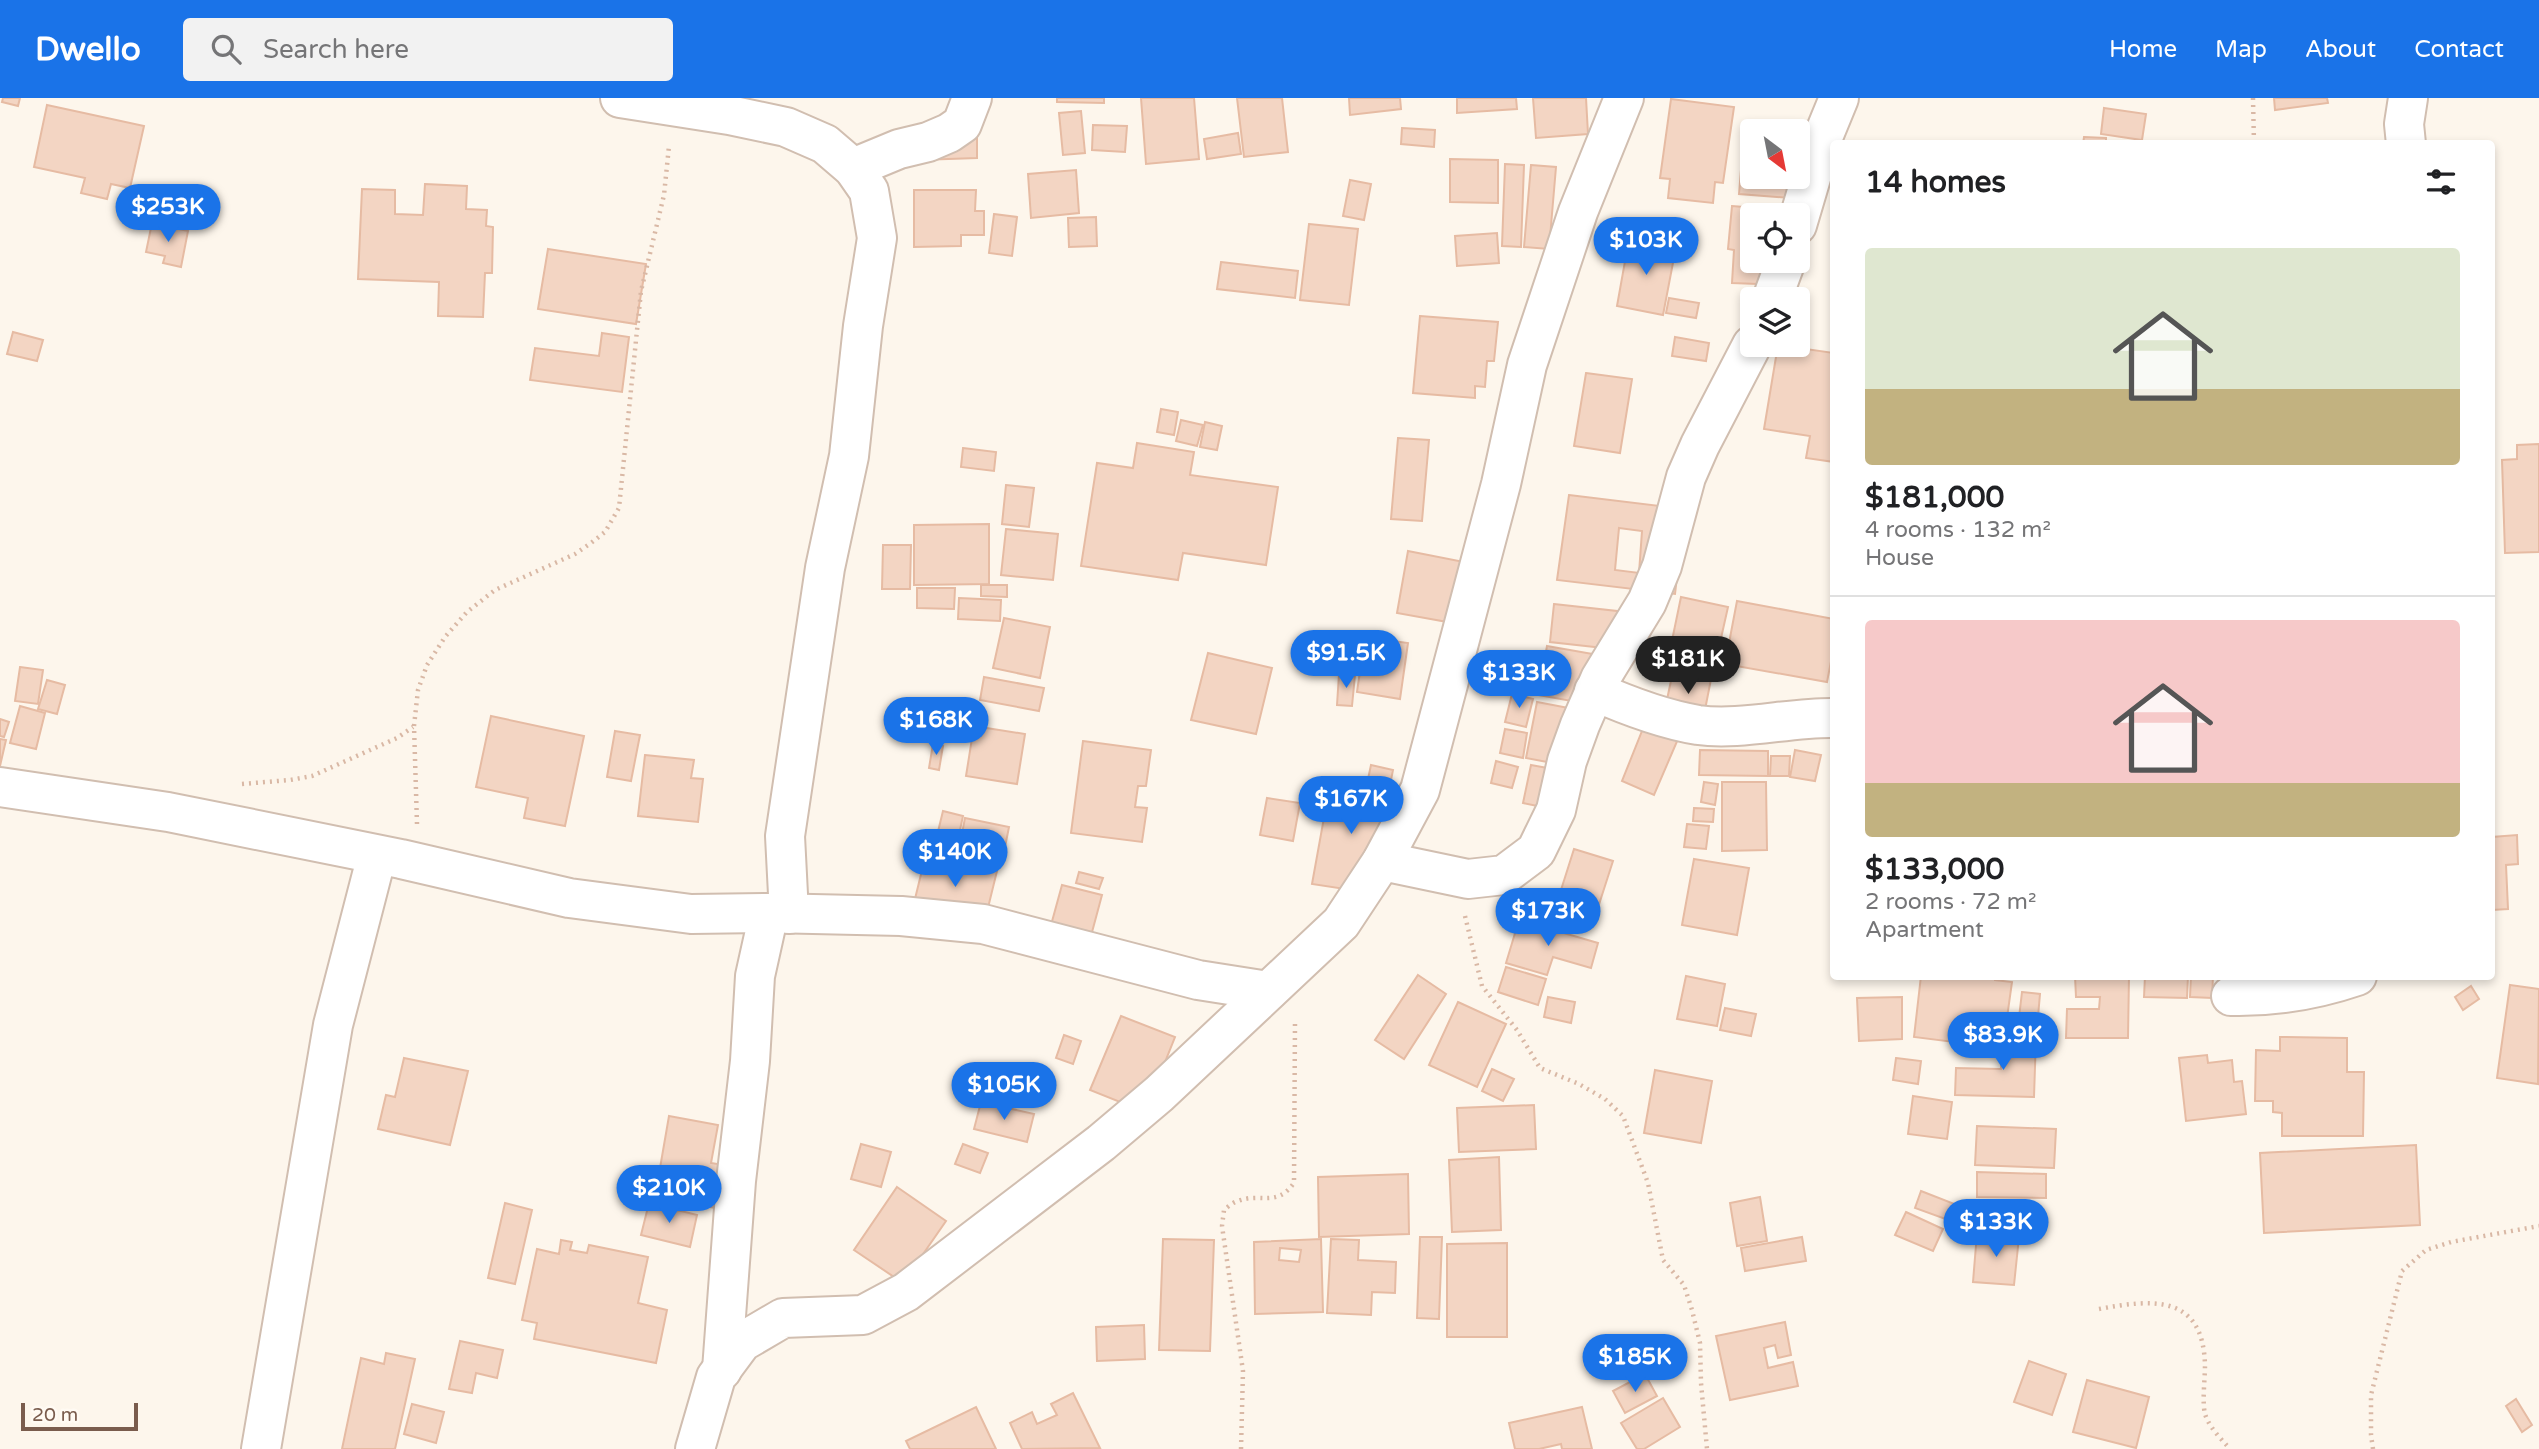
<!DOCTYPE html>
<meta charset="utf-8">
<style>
:root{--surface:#fff;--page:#f2f2f2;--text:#202124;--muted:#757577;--line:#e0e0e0;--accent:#1a73e8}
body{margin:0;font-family:"Varela Round",sans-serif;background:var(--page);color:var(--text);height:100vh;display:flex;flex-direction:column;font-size:26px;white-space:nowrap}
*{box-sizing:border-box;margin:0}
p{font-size:23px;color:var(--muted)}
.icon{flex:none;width:38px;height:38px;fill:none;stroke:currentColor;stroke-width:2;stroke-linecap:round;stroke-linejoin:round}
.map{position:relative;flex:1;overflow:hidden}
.sheet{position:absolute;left:1830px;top:42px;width:665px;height:840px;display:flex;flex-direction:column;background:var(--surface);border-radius:7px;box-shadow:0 4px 10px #0003}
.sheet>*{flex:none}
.needle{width:46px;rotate:148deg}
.fabs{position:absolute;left:1740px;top:21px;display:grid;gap:14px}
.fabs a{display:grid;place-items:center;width:70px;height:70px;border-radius:7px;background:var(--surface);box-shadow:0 4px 10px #0003;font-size:35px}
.scale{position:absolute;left:21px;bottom:18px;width:117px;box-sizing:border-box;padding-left:7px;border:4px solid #7a5c4d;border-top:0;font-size:19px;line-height:24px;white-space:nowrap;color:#7a5c4d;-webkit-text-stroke:5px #fffaf3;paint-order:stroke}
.price{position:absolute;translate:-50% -60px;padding:0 16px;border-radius:24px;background:var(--accent);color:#fff;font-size:23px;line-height:46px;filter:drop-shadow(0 2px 4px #0008)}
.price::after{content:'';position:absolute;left:50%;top:42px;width:21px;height:16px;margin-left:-10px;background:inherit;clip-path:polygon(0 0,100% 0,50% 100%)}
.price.current{background:#222;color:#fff}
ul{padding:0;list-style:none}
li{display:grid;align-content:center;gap:14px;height:371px;padding:0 35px}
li+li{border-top:2px solid var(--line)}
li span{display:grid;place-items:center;height:217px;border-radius:7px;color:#555}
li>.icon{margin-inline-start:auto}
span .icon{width:126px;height:126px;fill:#fffc;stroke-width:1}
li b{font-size:30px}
h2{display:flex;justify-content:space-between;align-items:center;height:84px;padding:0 35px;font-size:30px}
header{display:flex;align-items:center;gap:42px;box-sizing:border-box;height:98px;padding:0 35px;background:var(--accent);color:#fff}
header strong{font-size:33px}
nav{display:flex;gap:38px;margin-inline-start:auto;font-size:24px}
.search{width:490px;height:63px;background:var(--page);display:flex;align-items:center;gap:18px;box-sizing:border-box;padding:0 24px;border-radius:7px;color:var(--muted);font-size:26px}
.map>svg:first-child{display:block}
</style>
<header>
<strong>Dwello</strong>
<div class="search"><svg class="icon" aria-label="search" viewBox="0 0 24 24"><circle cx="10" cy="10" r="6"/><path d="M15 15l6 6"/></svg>Search here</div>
<nav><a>Home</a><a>Map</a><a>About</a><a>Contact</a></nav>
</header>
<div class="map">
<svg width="2539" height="1351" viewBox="0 0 2539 1351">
<rect width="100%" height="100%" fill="#fdf6ec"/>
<g fill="#f3d5c3" stroke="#e6bba3" stroke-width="2" fill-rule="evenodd">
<path d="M3 0H20L18 8 2 4Z"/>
<path d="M1057 0H1104V5L1057 4Z"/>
<path d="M1141 0H1194L1199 61 1146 66Z"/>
<path d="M1237 0H1282L1288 54 1244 59Z"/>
<path d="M1349 0H1400L1401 11 1350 17Z"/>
<path d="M1457 0H1516L1517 11 1457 15Z"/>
<path d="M1533 0H1586L1588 36 1536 40Z"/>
<path d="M2274 0H2327L2328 5 2275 12Z"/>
<path d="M1671 1 1734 9 1723 85 1715 84 1713 105 1668 100 1670 81 1660 80Z"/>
<path d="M47 7 144 28 130 90 111 86 107 101 81 95 85 80 34 69Z"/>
<path d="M2104 10 2146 16 2142 42 2101 36Z"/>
<path d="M1081 13 1085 55 1063 57 1059 15Z"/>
<path d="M1745 23 1796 27 1795 33H1752V79H1792L1790 100 1739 96Z"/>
<path d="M1093 27 1127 28 1125 54 1092 52Z"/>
<path d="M1402 30 1435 32 1434 49 1401 46Z"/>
<path d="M1238 35 1241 56 1207 61 1204 41Z"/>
<path d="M977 39V60L920 62V40Z"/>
<path d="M2084 39 2106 40V46H2083Z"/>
<path d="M1450 61 1498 62V105L1450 104Z"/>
<path d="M1505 66 1524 67 1521 149 1502 148Z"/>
<path d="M1531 67 1556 69 1549 151 1524 149Z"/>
<path d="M1076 72 1079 115 1031 120 1028 76Z"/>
<path d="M1350 82 1371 86 1364 122 1343 118Z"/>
<path d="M425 86 467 88 466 111 487 112 486 128 493 129 492 175H485L483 219 438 218 439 184 358 181 362 91 395 92V116L423 117Z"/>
<path d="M914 92H976L975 113H984V137H961V148L914 149Z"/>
<path d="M1732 108 1793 113 1792 117H1752V163H1789L1758 186 1732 185 1734 152 1728 151Z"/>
<path d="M994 116 1017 119 1012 158 989 155Z"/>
<path d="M1096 119 1097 148 1069 149 1068 120Z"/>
<path d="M152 125 188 133 181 169 163 165 165 158 146 154Z"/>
<path d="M1309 126 1358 131 1349 207 1300 202Z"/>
<path d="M1497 135 1499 165 1457 168 1455 138Z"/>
<path d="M1629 141 1676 149 1663 217 1617 208Z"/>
<path d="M548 151 646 166 636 226 538 211Z"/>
<path d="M1221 164 1298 173 1295 200 1217 191Z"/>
<path d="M1669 200 1699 205 1696 220 1666 215Z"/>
<path d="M1420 218 1498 224 1494 263H1487L1485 289 1475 288V300L1413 295Z"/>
<path d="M13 234 43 242 37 263 7 256Z"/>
<path d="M602 235 629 239 622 294 530 282 535 250 599 258Z"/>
<path d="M1675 239 1709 245 1706 263 1672 258Z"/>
<path d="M1778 247 1834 255V364L1806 360 1810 338 1764 331Z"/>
<path d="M1586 275 1632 281 1620 355 1574 348Z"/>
<path d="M1161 311 1178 314 1174 337 1157 334Z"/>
<path d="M1181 322 1203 327 1197 348 1176 343Z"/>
<path d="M1205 324 1222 328 1217 352 1200 349Z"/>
<path d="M1398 340 1429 342 1422 423 1391 421Z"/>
<path d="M1137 345 1194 354 1190 377 1278 389 1266 467 1183 455 1178 482 1081 468 1097 365 1133 370Z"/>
<path d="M2539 346V454L2505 455 2502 362 2517 361V347Z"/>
<path d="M963 350 996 354 994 373 961 369Z"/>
<path d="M1006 387 1034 390 1029 429 1002 426Z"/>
<path d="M1569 397 1685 411 1675 496 1557 482ZM1619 430 1642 433 1639 475 1615 472Z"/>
<path d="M989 426V486L914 487V427Z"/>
<path d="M1006 431 1058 436 1053 482 1001 477Z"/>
<path d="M883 447H911L910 491H882Z"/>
<path d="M1408 453 1464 464 1453 525 1397 515Z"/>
<path d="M981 487H1007V499L981 498Z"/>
<path d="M917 490H955L954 511 917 510Z"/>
<path d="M1681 499 1728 509 1715 567 1669 557Z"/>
<path d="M959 500 1001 502 1000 523 958 521Z"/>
<path d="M1737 503 1834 521V548L1827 584 1725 566Z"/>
<path d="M1554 506 1635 515 1630 553 1550 544Z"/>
<path d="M1004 520 1050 529 1040 580 993 570Z"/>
<path d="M1365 539 1408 545 1400 601 1357 594Z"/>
<path d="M1547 548 1627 562 1620 597 1605 609 1538 597Z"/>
<path d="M1208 555 1272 570 1256 636 1191 622Z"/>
<path d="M1675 564 1713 571 1701 632 1662 625Z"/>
<path d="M20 569 43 572 38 606 15 603Z"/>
<path d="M1339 576 1355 577 1352 608 1337 607Z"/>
<path d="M984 579 1044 590 1039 613 980 602Z"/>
<path d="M47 582 65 587 57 616 38 611Z"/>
<path d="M1512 596 1533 601 1526 629 1505 624Z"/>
<path d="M1537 604 1595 615 1584 671 1526 660Z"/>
<path d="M20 608 45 615 36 651 10 645Z"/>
<path d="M491 618 584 638 565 728 524 720 528 700 476 689Z"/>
<path d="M0 621 9 624 4 639 0 638Z"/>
<path d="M974 628 1025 636 1017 686 966 678Z"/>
<path d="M1644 628 1678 641 1654 697 1622 683Z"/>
<path d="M1505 631 1527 635 1523 660 1500 655Z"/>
<path d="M615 633 640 637 631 683 607 679Z"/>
<path d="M0 641 6 642 0 668Z"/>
<path d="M1083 643 1151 652 1146 688H1138L1135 709 1147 710 1142 744 1071 735Z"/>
<path d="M933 646 943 648 939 672 929 670Z"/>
<path d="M1700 652 1768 653V678L1699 677Z"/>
<path d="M1795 652 1821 657 1815 683 1790 679Z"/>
<path d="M645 657 694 662 691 680 703 681 698 724 638 718Z"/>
<path d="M1771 658H1790L1789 678H1770Z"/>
<path d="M1496 663 1518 669 1512 690 1491 685Z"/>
<path d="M1371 667 1393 672 1390 687 1368 681Z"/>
<path d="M1531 667 1564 673 1557 712 1523 705Z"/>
<path d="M1331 681 1390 691 1374 783 1358 793 1312 786Z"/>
<path d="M1704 684 1718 686 1715 707 1701 704Z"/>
<path d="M1722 684H1766L1767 752 1722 753Z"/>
<path d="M1267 700 1300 705 1293 743 1260 737Z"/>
<path d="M1694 710 1714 711 1713 724 1693 723Z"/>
<path d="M943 713 963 718 955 755 934 750Z"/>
<path d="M965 720 1009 729 1003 759 959 751Z"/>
<path d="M1687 726 1709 728 1706 751 1684 749Z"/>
<path d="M2517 737 2518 766 2506 767 2508 811 2492 812V739Z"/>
<path d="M1574 751 1613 763 1593 825 1554 814Z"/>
<path d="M926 756 997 773 984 826 913 809Z"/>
<path d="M1694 761 1749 770 1737 837 1682 827Z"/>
<path d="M1079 774 1103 780 1099 791 1076 785Z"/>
<path d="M1062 787 1102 797 1088 849 1048 838Z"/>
<path d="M1519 822 1598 845 1591 870 1553 859 1547 877 1506 865Z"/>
<path d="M1506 869 1546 881 1538 907 1498 894Z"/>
<path d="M1418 877 1446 896 1404 961 1375 942Z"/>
<path d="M1686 878 1725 886 1717 928 1677 921Z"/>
<path d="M1921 878H1995V882L2012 884 2005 934 1995 933 1993 949 1914 939Z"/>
<path d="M2075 878H2129L2128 940H2066L2067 911H2099L2100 899H2076Z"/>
<path d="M2145 878H2188L2187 900 2144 899Z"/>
<path d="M2191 878H2213L2212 900 2190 899Z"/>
<path d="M2510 887 2539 891 2538 986 2497 980Z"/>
<path d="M2471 888 2479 901 2463 912 2455 899Z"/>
<path d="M2022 894 2040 896 2037 930 2018 928Z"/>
<path d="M1548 899 1575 904 1571 925 1544 919Z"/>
<path d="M1902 899V941L1859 943 1857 900Z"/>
<path d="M1458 904 1506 926 1477 989 1429 967Z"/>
<path d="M1725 910 1756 916 1751 938 1720 932Z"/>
<path d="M1121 918 1175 939 1145 1014 1090 992Z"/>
<path d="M1064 937 1081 943 1073 966 1056 960Z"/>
<path d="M2002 938 2036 939 2034 999 1955 997 1956 970 2001 971Z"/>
<path d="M2280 939 2347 940V974H2364L2363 1038H2282V1015L2273 1014V1003H2255L2256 952 2280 953Z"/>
<path d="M2207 957 2208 965 2232 962 2234 984 2242 983 2246 1016 2186 1023 2179 960Z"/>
<path d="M404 960 468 973 450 1047 378 1031 386 997 395 999Z"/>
<path d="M1896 960 1921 963 1918 986 1893 982Z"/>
<path d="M1492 971 1514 981 1503 1003 1482 993Z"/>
<path d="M1655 972 1712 983 1701 1045 1644 1035Z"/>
<path d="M1913 998 1952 1004 1947 1041 1908 1036Z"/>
<path d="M981 1004 1034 1016 1027 1044 974 1031Z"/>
<path d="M1534 1007 1536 1051 1459 1054 1457 1010Z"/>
<path d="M669 1018 718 1027 711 1065 724 1067 716 1110 655 1099Z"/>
<path d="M1977 1028 2056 1031 2054 1070 1975 1067Z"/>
<path d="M861 1046 891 1054 881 1089 851 1081Z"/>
<path d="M963 1046 988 1055 980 1075 955 1066Z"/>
<path d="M2416 1047 2420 1127 2264 1135 2260 1055Z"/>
<path d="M1499 1059 1501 1132 1452 1134 1449 1062Z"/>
<path d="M1977 1074 2046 1076V1100L1977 1099Z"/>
<path d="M1408 1076 1409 1136 1319 1139 1318 1079Z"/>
<path d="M897 1089 946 1123 903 1185 854 1152Z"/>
<path d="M1921 1093 1957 1107 1951 1123 1915 1110Z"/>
<path d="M1760 1099 1767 1143 1737 1148 1730 1105Z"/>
<path d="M505 1105 532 1112 515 1186 488 1180Z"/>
<path d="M649 1105 697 1117 690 1149 641 1137Z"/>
<path d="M1906 1114 1943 1131 1933 1153 1895 1137Z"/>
<path d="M1977 1135 2019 1139 2014 1187 1973 1184Z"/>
<path d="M1420 1139H1442L1439 1221 1417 1220Z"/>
<path d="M1802 1139 1806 1163 1745 1173 1741 1150Z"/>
<path d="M1163 1141 1214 1142 1210 1253 1159 1252Z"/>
<path d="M1321 1141 1323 1214 1255 1216 1254 1144ZM1280 1150 1301 1152 1299 1164 1279 1162Z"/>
<path d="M1331 1141 1359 1142 1358 1162 1396 1164 1395 1195 1372 1194 1371 1217 1327 1215Z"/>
<path d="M561 1142 572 1144 570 1152 587 1155 589 1147 648 1159 638 1205 667 1212 656 1265 534 1241 537 1225 522 1222 537 1151 559 1156Z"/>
<path d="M1507 1145V1239H1447V1146Z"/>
<path d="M1785 1224 1791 1257 1778 1260 1775 1247 1764 1250 1768 1270 1793 1264 1798 1288 1730 1302 1716 1238Z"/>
<path d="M1144 1227 1145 1261 1097 1263 1096 1229Z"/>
<path d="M460 1243 503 1252 497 1280 476 1275 472 1295 449 1291Z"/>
<path d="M386 1255 415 1261 395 1351H342L361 1260 384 1266Z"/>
<path d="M2029 1263 2066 1276 2052 1317 2014 1304Z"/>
<path d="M1645 1276 1657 1298 1625 1315 1613 1293Z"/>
<path d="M2087 1282 2149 1299 2136 1350 2073 1334Z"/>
<path d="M1073 1295 1100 1350 1022 1351 1010 1325 1032 1314 1037 1326 1057 1317 1051 1306Z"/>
<path d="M1663 1300 1680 1329 1644 1351H1637L1621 1325Z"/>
<path d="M2516 1301 2532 1327 2522 1334 2506 1308Z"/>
<path d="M412 1306 444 1314 436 1345 404 1336Z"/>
<path d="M976 1309 996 1351H910L906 1343Z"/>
<path d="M1582 1309 1592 1351H1562L1561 1346 1539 1351H1515L1509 1325Z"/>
</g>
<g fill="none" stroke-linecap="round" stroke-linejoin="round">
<g stroke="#d1beb0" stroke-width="42">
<g id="minor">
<path d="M620 0 729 17 786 29 825 46 853 70 869 93 877 140 863 228 849 358 825 470 785 738 789 816"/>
<path d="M2406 46 2404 26 2408 0"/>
<path d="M853 70 899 51 928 44 949 35 962 26 972 0"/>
<path d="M1797 127 1823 39 1839 0"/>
<path d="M1772 201 1786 163"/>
<path d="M1594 593C1628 608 1662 621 1698 627 1740 633 1791 619 1834 620"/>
<path d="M0 689 168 714 401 761 569 800 691 816 769 815 901 818 983 826 1198 882 1268 893"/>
<path d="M1382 763 1468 781 1504 777 1536 753 1556 712 1567 663 1580 627 1600 581 1647 504 1662 468 1686 379 1700 347 1752 247"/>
<path d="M2231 898C2274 899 2316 892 2357 878"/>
<path d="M722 1272 736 1083 750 963 755 878 769 815"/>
<path d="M261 1351 333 927 377 757"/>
<path d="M695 1351 716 1279 742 1244 783 1220 863 1217 906 1194 1101 1045 1159 996 1341 825 1382 763 1420 692 1501 386 1527 267 1578 114 1624 0"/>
</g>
</g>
<g stroke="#d9b8a5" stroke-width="4.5" stroke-dasharray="2 5" stroke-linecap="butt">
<path d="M2253 0 2254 46"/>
<path d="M242 686 290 682 312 678 397 640 413 629"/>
<path d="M417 726 414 628 418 592 427 567 445 539 467 514 495 492 575 456 591 445 605 434 619 410 641 193 664 97 669 48"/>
<path d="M1465 818 1482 888 1517 932 1540 970 1579 986 1605 1001 1623 1018 1648 1085 1663 1162 1684 1187 1692 1212 1700 1245 1701 1285 1707 1351"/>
<path d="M2099 1211C2153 1201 2203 1196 2205 1267 2205 1281 2202 1304 2205 1316 2209 1329 2221 1341 2230 1351"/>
<path d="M1241 1351 1243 1273 1222 1128 1224 1112C1228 1109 1233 1104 1238 1103 1261 1094 1276 1110 1294 1085L1295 923"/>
<path d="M2373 1351 2371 1337V1297L2402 1173 2426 1152 2451 1144 2539 1128"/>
</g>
<use href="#minor" stroke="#fff" stroke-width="38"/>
</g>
</svg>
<div class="fabs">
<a><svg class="needle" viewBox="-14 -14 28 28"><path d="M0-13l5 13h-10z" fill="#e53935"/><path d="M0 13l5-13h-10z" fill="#757577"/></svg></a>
<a><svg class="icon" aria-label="locate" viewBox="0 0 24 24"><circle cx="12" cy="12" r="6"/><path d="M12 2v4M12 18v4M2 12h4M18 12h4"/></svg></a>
<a><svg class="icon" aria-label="layers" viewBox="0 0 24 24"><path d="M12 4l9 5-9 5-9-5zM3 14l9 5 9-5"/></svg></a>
</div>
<div class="scale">20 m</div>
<b class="price" style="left:168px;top:146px">$253K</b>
<b class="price" style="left:1646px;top:179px">$103K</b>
<b class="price" style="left:1346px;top:592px">$91.5K</b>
<b class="price current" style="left:1688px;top:598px">$181K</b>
<b class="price" style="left:1519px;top:612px">$133K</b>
<b class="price" style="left:936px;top:659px">$168K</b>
<b class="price" style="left:1351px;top:738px">$167K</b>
<b class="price" style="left:955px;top:791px">$140K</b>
<b class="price" style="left:1548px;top:850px">$173K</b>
<b class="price" style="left:2003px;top:974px">$83.9K</b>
<b class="price" style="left:1004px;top:1024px">$105K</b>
<b class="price" style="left:669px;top:1127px">$210K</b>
<b class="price" style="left:1996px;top:1161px">$133K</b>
<b class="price" style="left:1635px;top:1296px">$185K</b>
<section class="sheet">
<h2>14 homes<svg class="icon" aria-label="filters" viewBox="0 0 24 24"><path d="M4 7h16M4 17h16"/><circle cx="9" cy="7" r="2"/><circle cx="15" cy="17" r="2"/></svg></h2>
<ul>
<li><span style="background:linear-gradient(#dfe7d0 65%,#c2b280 0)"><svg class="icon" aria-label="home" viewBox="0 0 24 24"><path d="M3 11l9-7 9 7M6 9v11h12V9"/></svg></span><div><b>$181,000</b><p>4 rooms · 132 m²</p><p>House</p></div></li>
<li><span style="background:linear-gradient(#f6c9c9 75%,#c2b280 0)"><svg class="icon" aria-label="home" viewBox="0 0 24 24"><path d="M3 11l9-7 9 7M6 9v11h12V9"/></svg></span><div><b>$133,000</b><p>2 rooms · 72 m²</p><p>Apartment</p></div></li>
</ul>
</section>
</div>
